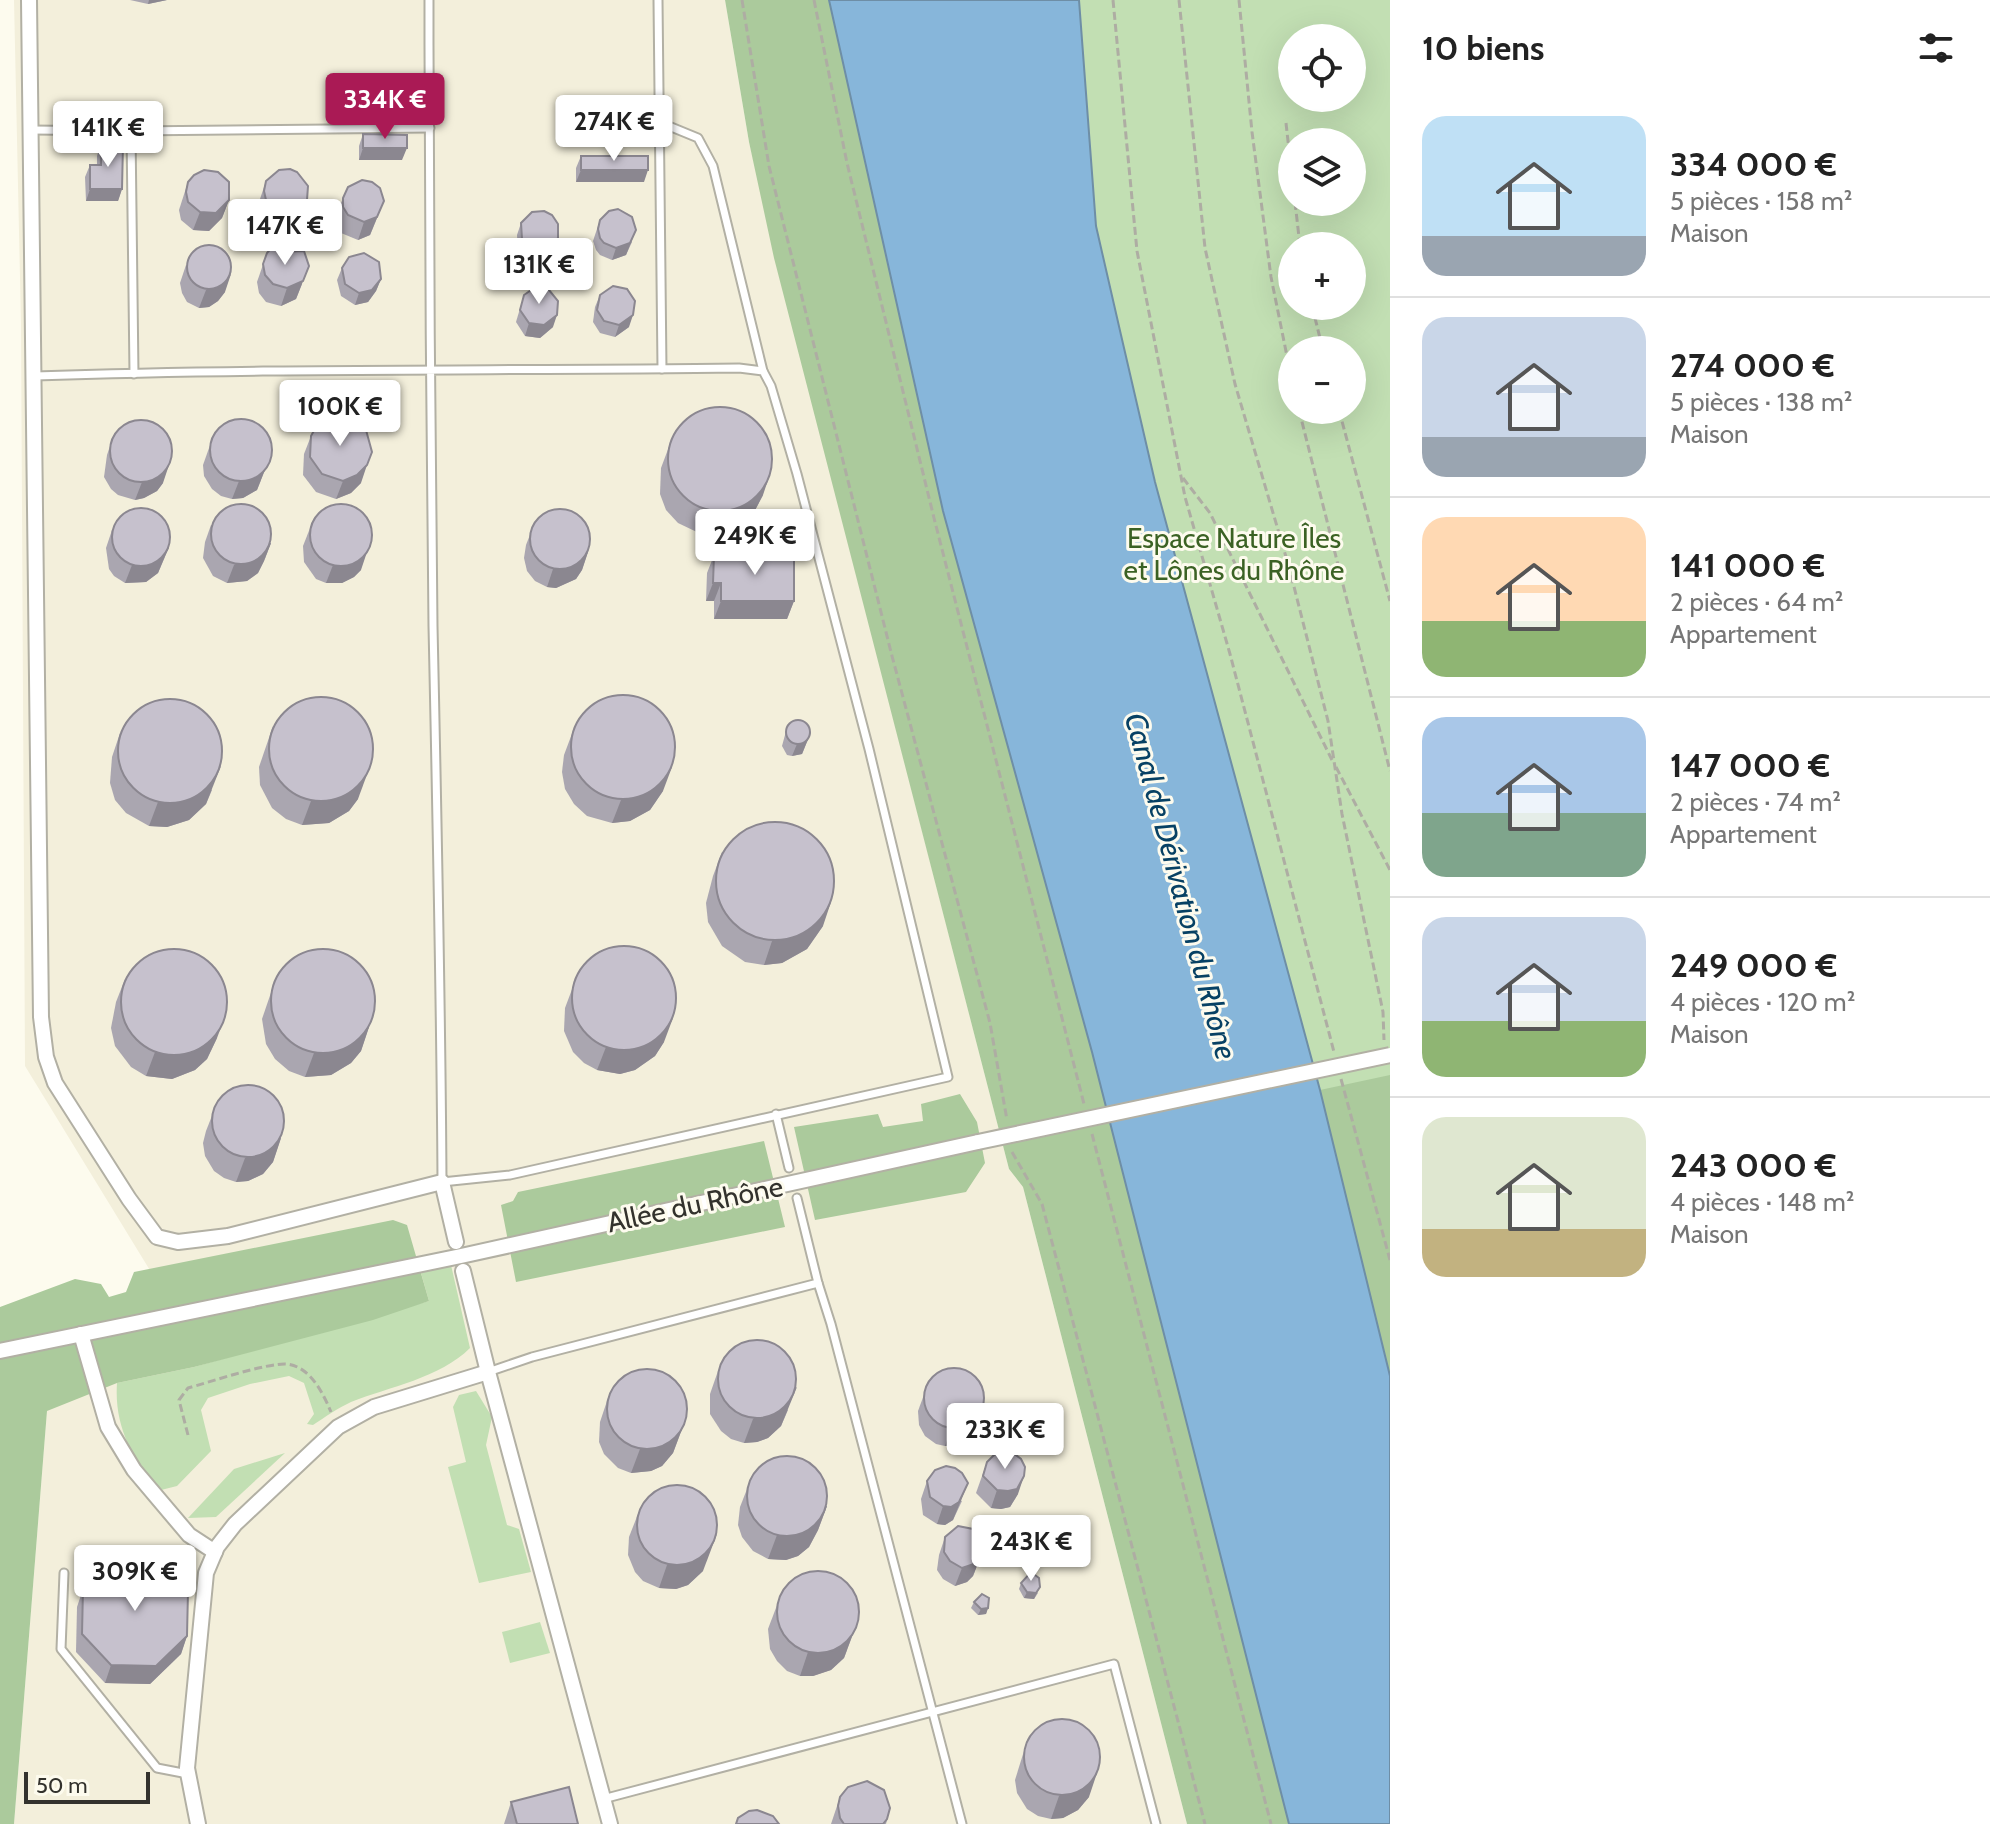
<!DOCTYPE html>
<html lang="fr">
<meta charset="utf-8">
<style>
:root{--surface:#fff;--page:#f2f2f2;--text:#222;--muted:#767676;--line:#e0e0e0;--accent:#aa1a55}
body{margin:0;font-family:Cabin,sans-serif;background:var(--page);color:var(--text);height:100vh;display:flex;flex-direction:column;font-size:30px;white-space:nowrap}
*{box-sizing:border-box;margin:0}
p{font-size:26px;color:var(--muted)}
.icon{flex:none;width:44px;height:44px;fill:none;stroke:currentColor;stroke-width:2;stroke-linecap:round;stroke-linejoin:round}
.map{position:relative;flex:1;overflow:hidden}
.side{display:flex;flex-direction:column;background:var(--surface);width:600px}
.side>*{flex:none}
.tools{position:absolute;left:1278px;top:24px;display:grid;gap:16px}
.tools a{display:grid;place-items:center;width:88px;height:88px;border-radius:50%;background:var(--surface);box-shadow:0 8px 32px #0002;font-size:40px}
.scale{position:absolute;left:24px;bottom:20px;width:126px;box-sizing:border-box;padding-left:8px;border:4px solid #33322d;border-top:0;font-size:22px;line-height:28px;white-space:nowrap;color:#33322d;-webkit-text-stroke:6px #fdfbee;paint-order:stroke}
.price{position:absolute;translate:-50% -68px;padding:0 18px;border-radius:8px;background:#fff;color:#222;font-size:26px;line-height:52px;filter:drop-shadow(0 2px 4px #0008)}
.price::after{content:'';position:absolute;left:50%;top:48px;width:24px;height:18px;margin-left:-12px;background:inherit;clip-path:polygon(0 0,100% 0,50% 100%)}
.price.current{background:var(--accent);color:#fff}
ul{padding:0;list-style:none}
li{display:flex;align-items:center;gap:24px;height:200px;padding:0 32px}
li+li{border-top:2px solid var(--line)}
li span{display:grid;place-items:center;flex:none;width:224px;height:160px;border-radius:24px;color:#555}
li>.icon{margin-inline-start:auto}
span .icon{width:96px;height:96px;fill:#fffc;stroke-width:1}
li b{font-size:34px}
h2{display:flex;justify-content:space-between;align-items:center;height:96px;padding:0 32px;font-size:34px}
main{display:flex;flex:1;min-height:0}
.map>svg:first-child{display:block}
</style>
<main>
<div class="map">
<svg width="1390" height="1824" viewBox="0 0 1390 1824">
<rect width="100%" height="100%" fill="#fdfbee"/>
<path fill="#f3efdb" d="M14 0H725L749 142 803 367 1009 1169 1023 1187 1187 1824H14L47 1411 151 1272 25 1066 21 324Z"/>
<g fill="#c2dfb3" fill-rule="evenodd">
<path d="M969 0H1390V1782ZM1292 38H1352V98H1292ZM1292 142H1352V202H1292ZM1292 246H1352V306H1292ZM1292 350H1352V410H1292Z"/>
<path d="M451 1265 470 1348C440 1378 389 1387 351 1402 338 1408 325 1417 313 1425L307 1424 314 1414 304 1383 289 1376 250 1384 208 1398 201 1410 211 1451 177 1486 157 1491C132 1457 114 1426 117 1383L194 1367 429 1301 421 1273Z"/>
<path d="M476 1391 492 1417 486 1445 507 1525 519 1529 531 1572 479 1583 448 1467 466 1462 453 1407 459 1395Z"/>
<path d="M285 1453 216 1517 188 1518 234 1469Z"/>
<path d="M540 1622 550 1653 510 1663 502 1632Z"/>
</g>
<g fill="#abca9c">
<path d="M725 0H829L943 511 1092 1052 1289 1824H1187L1023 1187 1009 1169 774 258 749 142Z"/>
<path d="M1390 1075V1376L1320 1090Z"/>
<path d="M960 1094 977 1122 985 1163 966 1192 815 1220 794 1127 878 1114 883 1127 923 1121 921 1104Z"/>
<path d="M764 1141 785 1227 516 1282 501 1205 513 1201 518 1192Z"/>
<path d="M393 1220 407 1225 429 1301 373 1320 194 1367 117 1383 47 1411 14 1824H0V1307L75 1279 101 1284 109 1297 126 1292 134 1272Z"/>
</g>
<path fill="#87b6da" stroke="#6e8ea6" stroke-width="2" d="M829 0H1079L1096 226 1121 335 1155 482 1320 1090 1390 1376V1824H1289L1092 1052 943 511Z"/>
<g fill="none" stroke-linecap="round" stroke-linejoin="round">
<g stroke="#b2b0a4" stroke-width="11">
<g id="lane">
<path d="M658 0 662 369"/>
<path d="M659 122 698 138 713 166 763 371"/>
<path d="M31 130 131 131 134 374"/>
<path d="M131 131 430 128"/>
<path d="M35 376C270 368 504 371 739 368L763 371 771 386 797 474 869 749 948 1077 510 1175 442 1182C441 997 437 811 433 626 430 432 430 239 429 45V0"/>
<path d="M776 1114 789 1168"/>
<path d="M818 1283 831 1324 962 1824"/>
<path d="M488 1372 532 1357 818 1283 797 1198"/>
<path d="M64 1573 61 1649 157 1768 188 1774"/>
<path d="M603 1799 1114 1664 1156 1824"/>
</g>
</g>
<g stroke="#b2b0a4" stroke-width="18">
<g id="street">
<path d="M29 0 41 1017 46 1057 55 1083 129 1199 157 1237 178 1242 228 1236 442 1182 456 1242"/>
<path d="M463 1271 488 1372 610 1824"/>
<path d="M81 1334 108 1427 134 1470 189 1535 215 1552"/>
<path d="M0 1351 461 1256 978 1142"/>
<path d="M198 1824 187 1768 206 1573 217 1547 235 1524 338 1427 374 1407 488 1372"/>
</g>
</g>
<g stroke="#aeada3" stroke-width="3" stroke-dasharray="8 4" stroke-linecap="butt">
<path d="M742 0 769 166 892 656 990 1023 1007 1120"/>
<path d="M814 0 847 163 934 518 1084 1104"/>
<path d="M1113 0 1137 251 1185 497 1230 654 1334 1052"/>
<path d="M1179 0 1205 248 1235 384 1289 567 1328 721 1342 814 1383 1012 1384 1040"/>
<path d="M1239 0 1252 132 1271 277 1292 381"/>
<path d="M1286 123 1292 177"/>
<path d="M1295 202 1300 246"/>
<path d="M1312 306 1323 350"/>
<path d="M1299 410 1390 771"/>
<path d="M1339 410 1390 601"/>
<path d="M1183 478 1210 513 1332 760"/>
<path d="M1336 767 1390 870"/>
<path d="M1341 1079 1390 1260"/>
<path d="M1092 1134 1271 1824"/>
<path d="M1012 1152 1042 1204 1205 1824"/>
<path d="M188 1435 179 1400 188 1388C210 1382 266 1363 286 1364 310 1366 323 1393 331 1412"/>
</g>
<use href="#lane" stroke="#fff" stroke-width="7"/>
<use href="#street" stroke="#fff" stroke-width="14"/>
<g stroke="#b2b0a4" stroke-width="18" stroke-linecap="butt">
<path id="street-bridge" d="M978 1142 1390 1055"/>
</g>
<use href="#street-bridge" stroke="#fff" stroke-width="14"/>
</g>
<g fill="#aaa6b0">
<path d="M130 0H167L148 4Z"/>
<path d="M333 83 388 100 383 112 328 110V95Z"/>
<path d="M363 134 402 160H359V146Z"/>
<path d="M101 144 122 189 118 201H86L85 177 90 165H97V156Z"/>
<path d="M581 156 644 182H576V168Z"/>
<path d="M266 181 300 218 287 230 280 232 268 228 259 218 257 208Z"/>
<path d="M188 182 229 200 222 218 209 231 193 230 181 220 179 210Z"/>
<path d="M343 198 384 201 370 235 358 240 341 233 337 225 336 216Z"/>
<path d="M600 220 632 242 626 255 612 260 600 255 596 250 593 241Z"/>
<path d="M521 223 558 238 553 250 543 260H527L518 251 517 235Z"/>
<path d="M279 252 302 284 296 299 281 306 266 302 259 293 257 282 267 253Z"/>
<path d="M186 265 225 292 218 301 209 307 199 308 187 302 182 293 180 283Z"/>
<path d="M342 268 381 279 376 291 368 302 355 305 341 296 337 280Z"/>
<path d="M524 295 553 327 540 338 525 336 516 322Z"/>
<path d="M600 295 629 327 615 337 600 333 593 322 595 307Z"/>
<path d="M214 434 272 452 257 490 243 498 232 499 221 496 212 489 204 476 203 465Z"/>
<path d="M311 436 361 483 351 493 336 499 316 492 303 475 304 454Z"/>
<path d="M113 437 163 483 157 491 144 498 135 500 118 495 111 489 104 477 107 455Z"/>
<path d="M670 444 763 495 752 516 734 530 718 535 701 534 678 523 666 510 660 494 661 468Z"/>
<path d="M314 518 361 570 354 577 342 583H326L316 579 304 562 303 546Z"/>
<path d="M211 525 271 543 264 561 258 573 247 581 227 583 213 576 203 558 205 542Z"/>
<path d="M533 527 588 552 582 570 576 579 556 588 547 587 535 581 527 571 524 558 526 545Z"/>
<path d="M112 530 169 547 158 573 146 582 125 583 114 576 109 569 106 548Z"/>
<path d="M714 555 794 601 787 619H714V601H706L707 573Z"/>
<path d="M788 724 811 732 802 754 792 756 787 755 782 746Z"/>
<path d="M273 726 358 799 349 811 329 823 302 825 286 819 272 808 260 785 259 767Z"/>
<path d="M573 731 663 791 650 810 630 821 612 823 587 816 574 804 565 789 562 772 564 755Z"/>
<path d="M120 733 212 790 206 804 189 820 167 827 149 826 126 813 115 800 110 783 112 757Z"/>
<path d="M722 852 823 926 807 949 782 963 764 965 745 962 722 946 708 922 706 903 713 876Z"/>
<path d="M276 978 369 1027 361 1051 351 1063 331 1075 305 1077 289 1071 275 1059 266 1044 262 1019Z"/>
<path d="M125 979 217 1038 207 1059 195 1070 172 1079 146 1076 131 1067 115 1046 111 1028 116 1002Z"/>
<path d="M574 984 664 1042 655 1056 635 1070 620 1074 597 1070 584 1063 573 1052 564 1031 565 1008Z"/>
<path d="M215 1108 281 1138 273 1162 263 1174 248 1181 236 1182 224 1178 214 1171 205 1156 203 1143 206 1131Z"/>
<path d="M718 1371 788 1410 781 1426 768 1438 757 1442 744 1443 731 1439 721 1431 710 1414V1394Z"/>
<path d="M929 1381 974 1432 967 1440 958 1445 945 1446 936 1444 925 1436 919 1425 918 1411Z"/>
<path d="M608 1398 682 1429 673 1453 662 1466 651 1471 631 1473 618 1468 604 1454 599 1442 600 1422Z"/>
<path d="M987 1462 1018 1494 1010 1507 1001 1509 991 1508 976 1493Z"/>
<path d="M927 1481 962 1501 953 1520 945 1525 937 1524 923 1515 921 1499Z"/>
<path d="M749 1484 827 1506 818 1530 809 1547 798 1556 786 1560 768 1559 753 1551 742 1537 738 1525 740 1507Z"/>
<path d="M638 1514 703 1571 688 1585 676 1589 659 1588 643 1581 635 1572 628 1555 629 1537Z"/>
<path d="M945 1537 980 1558 973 1576 967 1582 955 1586 943 1579 937 1570 939 1555Z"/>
<path d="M1021 1583 1038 1593 1034 1599 1024 1598 1019 1589Z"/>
<path d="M83 1589 187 1636 181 1654 150 1684 105 1683 76 1652 77 1607Z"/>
<path d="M782 1592 857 1623 844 1658 831 1670 813 1676H800L787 1671 777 1661 770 1649 768 1629Z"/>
<path d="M974 1602 988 1608 986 1614 978 1615 971 1608Z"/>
<path d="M1028 1738 1089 1797 1078 1810 1063 1818 1051 1819 1038 1816 1027 1809 1017 1793 1015 1780Z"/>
<path d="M840 1797 890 1808 886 1824H831Z"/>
<path d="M511 1802 578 1824H504Z"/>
</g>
<g fill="#8b8790">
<path d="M149 0H167L148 4Z"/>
<path d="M332 98 388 100 383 112 328 110Z"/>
<path d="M363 148H407L402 160H359Z"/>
<path d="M581 170H648L644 182H576Z"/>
<path d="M90 189H122L118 201H86Z"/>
<path d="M229 200 222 218 209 231 193 230 200 212Z"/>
<path d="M307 200 300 218 287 230 280 232 287 214Z"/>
<path d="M384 201 370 235 358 240 364 222Z"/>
<path d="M636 230 626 255 612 260 616 248Z"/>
<path d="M558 238 553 250 543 260H527L532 248Z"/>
<path d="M309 266 296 299 281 306 287 288Z"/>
<path d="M231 274 225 292 218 301 209 307 199 308 206 290Z"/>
<path d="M381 279 376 291 368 302 355 305 359 293Z"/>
<path d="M557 315 553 327 540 338 525 336 529 323Z"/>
<path d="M633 315 629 327 615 337 619 325Z"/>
<path d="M272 452 257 490 243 498 232 499 239 481Z"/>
<path d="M169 465 163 483 157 491 144 498 135 500 142 482Z"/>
<path d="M367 465 361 483 351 493 336 499 343 481Z"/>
<path d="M771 471 763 495 752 516 734 530 718 535 701 534 710 510Z"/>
<path d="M271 543 264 561 258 573 247 581 227 583 234 565Z"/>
<path d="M169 547 158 573 146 582 125 583 132 565Z"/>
<path d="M367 552 361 570 354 577 342 583H326L333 565Z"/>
<path d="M588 552 582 570 576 579 556 588 547 587 553 569Z"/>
<path d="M713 583H721L714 601H706Z"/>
<path d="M721 601H794L787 619H714Z"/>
<path d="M811 732 802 754 792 756 797 744Z"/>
<path d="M372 761 358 799 349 811 329 823 302 825 311 801Z"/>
<path d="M221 766 206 804 189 820 167 827 149 826 158 802Z"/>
<path d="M672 767 663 791 650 810 630 821 612 823 621 800Z"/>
<path d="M831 902 823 926 807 949 782 963 764 965 772 941Z"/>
<path d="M226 1014 217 1038 207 1059 195 1070 172 1079 146 1076 155 1052Z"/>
<path d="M673 1018 664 1042 655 1056 635 1070 620 1074 597 1070 606 1047Z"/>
<path d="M369 1027 361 1051 351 1063 331 1075 305 1077 314 1053Z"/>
<path d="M281 1138 273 1162 263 1174 248 1181 236 1182 245 1158Z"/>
<path d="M797 1387 781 1426 768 1438 757 1442 744 1443 753 1419Z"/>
<path d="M980 1414 974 1432 967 1440 958 1445 945 1446 951 1428Z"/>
<path d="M682 1429 673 1453 662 1466 651 1471 631 1473 640 1449Z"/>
<path d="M1024 1476 1018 1494 1010 1507 1001 1509 991 1508 997 1490Z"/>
<path d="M968 1483 953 1520 945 1525 937 1524 943 1506Z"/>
<path d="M827 1506 818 1530 809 1547 798 1556 786 1560 768 1559 777 1535Z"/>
<path d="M717 1534 703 1571 688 1585 676 1589 659 1588 667 1565Z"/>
<path d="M980 1558 973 1576 967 1582 955 1586 962 1568Z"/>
<path d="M1040 1587 1034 1599 1024 1598 1027 1592Z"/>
<path d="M988 1608 986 1614 978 1615 981 1609Z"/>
<path d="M857 1623 844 1658 831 1670 813 1676H800L808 1652Z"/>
<path d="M187 1636 181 1654 150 1684 105 1683 111 1665Z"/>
<path d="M1097 1773 1089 1797 1078 1810 1063 1818 1051 1819 1059 1796Z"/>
</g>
<g fill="#c6c1cd" stroke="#8b8790" stroke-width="2">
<path d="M333 83 388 84V100L332 98Z"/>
<path d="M363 134 407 135V148H363Z"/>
<path d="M101 144H123L122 189H90V165H101Z"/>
<rect x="581" y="156" width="67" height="14"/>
<path d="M290 169 297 172 308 186 307 200 293 212 287 214 274 210 266 200 264 191 266 181 279 170Z"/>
<path d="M204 170 218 172 229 182V200L216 213 200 212 188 202 186 192 188 182 194 175Z"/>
<path d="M362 180 372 182 380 188 384 201 377 217 364 222 348 215 343 207V198L348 187Z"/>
<path d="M618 209 632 217 636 230 630 243 616 248 604 243 600 238 598 229 600 220 609 211Z"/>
<path d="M544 211 552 215 558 224V238L547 248H532L522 239 521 223 532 212Z"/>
<path d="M278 240 279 252 304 251 309 266 303 281 287 288 273 284 265 275 263 264 267 253Z"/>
<circle cx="209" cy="267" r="22"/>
<path d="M364 253 379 262 381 279 372 290 359 293 345 284 342 268 349 257Z"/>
<path d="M613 286 627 289 635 301 633 315 619 325 604 321 597 310 600 295Z"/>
<path d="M534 288 549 290 558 301 557 315 544 325 529 323 520 310 524 295Z"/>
<circle cx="720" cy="459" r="52"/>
<path d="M333 417 351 418 366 430 372 452 367 465 357 475 343 481 322 474 310 457 311 436 316 427Z"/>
<circle cx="241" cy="450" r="31"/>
<circle cx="141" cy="451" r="31"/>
<circle cx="241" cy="534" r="30"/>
<circle cx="341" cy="535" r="31"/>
<circle cx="141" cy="537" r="29"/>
<circle cx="560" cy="539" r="30"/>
<path d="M714 555H794V601H721V583H713Z"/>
<circle cx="623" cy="747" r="52"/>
<circle cx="321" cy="749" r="52"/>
<circle cx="170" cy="751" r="52"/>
<circle cx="798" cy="732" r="12"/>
<circle cx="775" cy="881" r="59"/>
<circle cx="624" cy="998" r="52"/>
<circle cx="323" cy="1001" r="52"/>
<circle cx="174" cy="1002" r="53"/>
<circle cx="248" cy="1121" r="36"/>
<circle cx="757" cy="1379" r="39"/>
<circle cx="954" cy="1398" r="30"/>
<circle cx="647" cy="1409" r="40"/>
<path d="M1012 1452 1021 1459 1025 1467 1024 1476 1017 1489 1008 1491 997 1490 983 1476 987 1462 996 1453Z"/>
<circle cx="787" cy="1496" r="40"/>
<path d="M946 1466 955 1468 962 1473 968 1483 959 1502 951 1507 943 1506 930 1497 927 1481 935 1470Z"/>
<circle cx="677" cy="1525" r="40"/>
<path d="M958 1526 973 1529 983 1542 980 1558 974 1564 962 1568 950 1561 944 1552 945 1537Z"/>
<path d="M114 1559 159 1561 188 1591 187 1636 156 1666 111 1665 82 1634 83 1589Z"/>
<circle cx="818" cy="1612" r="41"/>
<path d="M1031 1572 1039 1578 1040 1587 1036 1593 1027 1592 1021 1583Z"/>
<path d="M982 1594 989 1598 988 1608 981 1609 974 1602Z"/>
<circle cx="1062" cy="1757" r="38"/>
<path d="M867 1781 884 1790 890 1808 887 1819 883 1824H844L840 1818 838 1806 840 1797 848 1787Z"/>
<path d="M569 1787 578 1824H517L511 1802Z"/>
<path d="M757 1810 773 1816 779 1824H736L738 1818 749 1811Z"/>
</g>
<g text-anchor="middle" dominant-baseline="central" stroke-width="6" stroke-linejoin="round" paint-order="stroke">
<g font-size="28" fill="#3b6224" stroke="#fdfbee">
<text x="1234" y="538">Espace Nature Îles<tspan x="1234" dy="32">et Lônes du Rhône</tspan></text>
</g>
<g font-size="28" fill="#33322d" stroke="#fdfbee">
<text transform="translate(695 1204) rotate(-12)">Allée du Rhône</text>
</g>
<g font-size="30" font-style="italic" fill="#074164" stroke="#fdfbee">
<text transform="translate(1181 886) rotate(75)">Canal de Dérivation du Rhône</text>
</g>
</g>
</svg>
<div class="tools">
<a><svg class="icon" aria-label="locate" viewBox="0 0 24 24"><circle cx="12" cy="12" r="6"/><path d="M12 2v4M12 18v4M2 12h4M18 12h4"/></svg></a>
<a><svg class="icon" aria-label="layers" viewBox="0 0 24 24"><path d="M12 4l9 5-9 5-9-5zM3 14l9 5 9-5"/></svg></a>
<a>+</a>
<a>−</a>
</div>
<div class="scale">50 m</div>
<b class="price current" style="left:385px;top:141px">334K €</b>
<b class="price" style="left:614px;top:163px">274K €</b>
<b class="price" style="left:108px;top:169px">141K €</b>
<b class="price" style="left:285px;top:267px">147K €</b>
<b class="price" style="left:539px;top:306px">131K €</b>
<b class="price" style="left:340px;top:448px">100K €</b>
<b class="price" style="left:755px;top:577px">249K €</b>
<b class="price" style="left:1005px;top:1471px">233K €</b>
<b class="price" style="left:1031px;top:1583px">243K €</b>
<b class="price" style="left:135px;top:1613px">309K €</b>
</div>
<section class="side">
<h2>10 biens<svg class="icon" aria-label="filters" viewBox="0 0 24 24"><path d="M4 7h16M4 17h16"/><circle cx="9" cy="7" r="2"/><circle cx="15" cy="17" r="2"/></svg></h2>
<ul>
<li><span style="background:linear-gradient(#bfe0f5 75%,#9aa5b1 0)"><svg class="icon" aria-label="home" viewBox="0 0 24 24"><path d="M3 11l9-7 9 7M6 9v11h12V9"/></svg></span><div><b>334 000 €</b><p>5 pièces · 158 m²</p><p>Maison</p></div></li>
<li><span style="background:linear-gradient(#c9d6e8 75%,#9aa5b1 0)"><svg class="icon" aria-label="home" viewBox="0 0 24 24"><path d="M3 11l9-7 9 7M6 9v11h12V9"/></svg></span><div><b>274 000 €</b><p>5 pièces · 138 m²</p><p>Maison</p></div></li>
<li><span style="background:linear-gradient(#ffd9b3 65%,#8fb573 0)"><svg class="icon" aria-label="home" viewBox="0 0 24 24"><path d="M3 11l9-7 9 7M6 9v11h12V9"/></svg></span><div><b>141 000 €</b><p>2 pièces · 64 m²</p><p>Appartement</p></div></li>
<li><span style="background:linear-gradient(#a9c7e8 60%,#7fa58c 0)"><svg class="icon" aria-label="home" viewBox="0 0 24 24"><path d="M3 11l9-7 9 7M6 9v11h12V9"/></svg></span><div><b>147 000 €</b><p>2 pièces · 74 m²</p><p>Appartement</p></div></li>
<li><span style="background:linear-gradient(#c9d6e8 65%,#8fb573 0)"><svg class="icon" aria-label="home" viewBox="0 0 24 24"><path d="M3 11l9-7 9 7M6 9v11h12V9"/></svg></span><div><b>249 000 €</b><p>4 pièces · 120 m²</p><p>Maison</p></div></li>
<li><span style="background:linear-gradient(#dfe7d0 70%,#c2b280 0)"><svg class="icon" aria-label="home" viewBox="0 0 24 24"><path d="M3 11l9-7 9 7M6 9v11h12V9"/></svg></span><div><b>243 000 €</b><p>4 pièces · 148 m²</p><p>Maison</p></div></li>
</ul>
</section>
</main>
